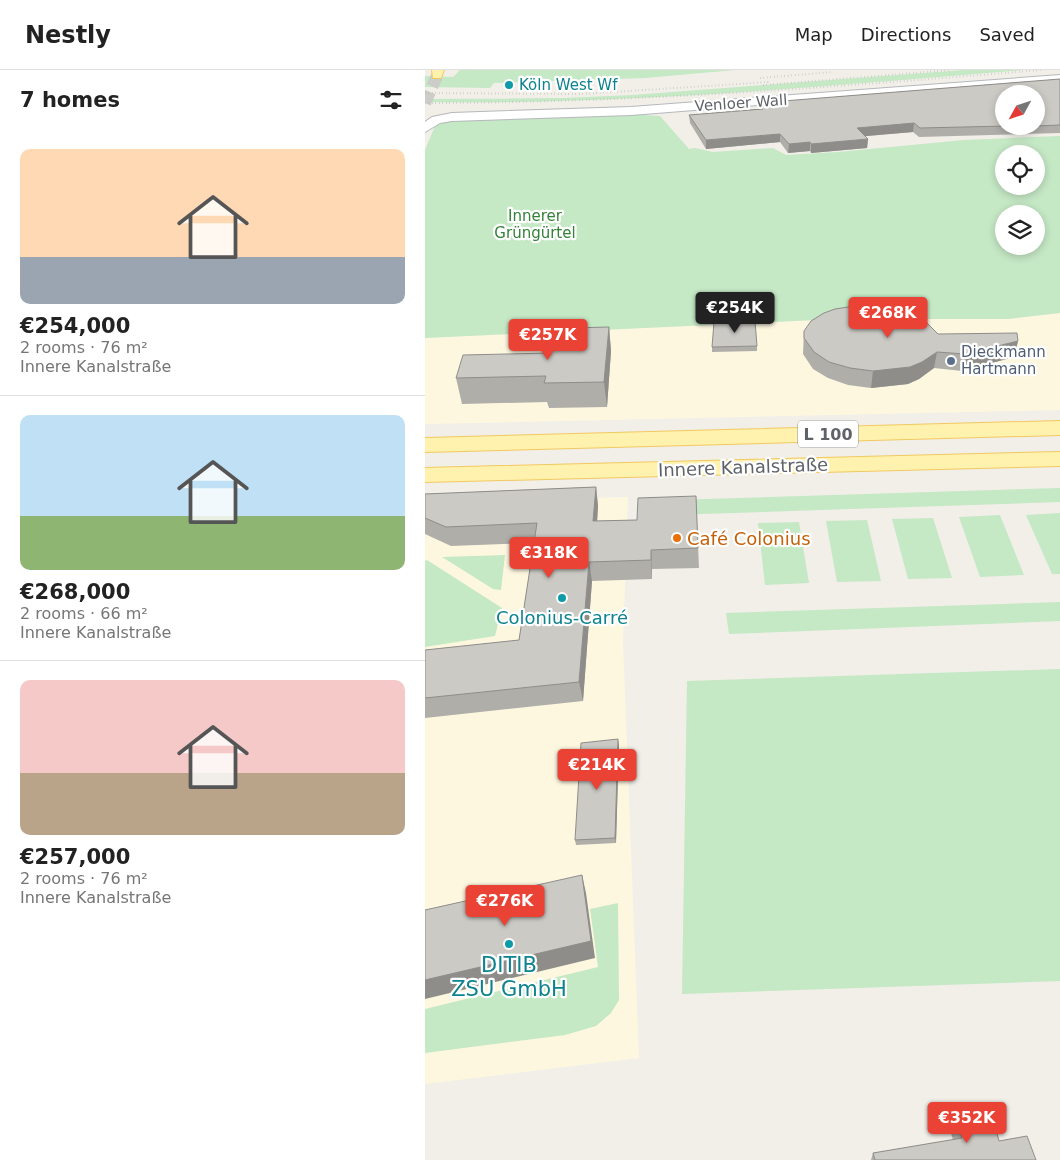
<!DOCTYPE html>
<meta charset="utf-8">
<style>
:root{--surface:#fff;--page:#f6f6f6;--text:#222;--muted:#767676;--line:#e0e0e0;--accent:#ea4335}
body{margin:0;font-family:"DejaVu Sans",sans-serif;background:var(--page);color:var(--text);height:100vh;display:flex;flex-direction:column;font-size:19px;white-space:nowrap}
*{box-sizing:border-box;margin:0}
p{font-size:16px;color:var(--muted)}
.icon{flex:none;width:28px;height:28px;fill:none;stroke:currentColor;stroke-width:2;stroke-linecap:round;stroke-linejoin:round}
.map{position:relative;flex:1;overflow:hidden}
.sheet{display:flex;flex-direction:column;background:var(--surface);width:425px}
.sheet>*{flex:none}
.needle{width:32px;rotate:230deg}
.fabs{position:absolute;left:570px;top:15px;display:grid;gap:10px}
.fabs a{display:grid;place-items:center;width:50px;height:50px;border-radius:50%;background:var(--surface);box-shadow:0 2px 8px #0003;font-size:25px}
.price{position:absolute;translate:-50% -42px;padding:0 11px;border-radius:5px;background:var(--accent);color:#fff;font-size:16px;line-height:32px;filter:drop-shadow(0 1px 2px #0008)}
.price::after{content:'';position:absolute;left:50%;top:30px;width:15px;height:11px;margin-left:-8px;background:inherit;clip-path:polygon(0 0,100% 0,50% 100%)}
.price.current{background:#222;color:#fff}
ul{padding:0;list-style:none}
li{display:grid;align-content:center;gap:10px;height:265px;padding:0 20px}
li+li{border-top:1px solid var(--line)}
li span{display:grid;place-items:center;height:155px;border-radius:10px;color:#555}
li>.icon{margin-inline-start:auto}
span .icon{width:90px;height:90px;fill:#fffc;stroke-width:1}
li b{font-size:21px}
h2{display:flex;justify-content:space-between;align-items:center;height:60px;padding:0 20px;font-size:21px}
header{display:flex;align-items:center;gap:30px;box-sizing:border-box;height:70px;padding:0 25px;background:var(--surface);border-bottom:1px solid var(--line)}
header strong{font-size:24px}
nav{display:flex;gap:28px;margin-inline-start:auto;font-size:18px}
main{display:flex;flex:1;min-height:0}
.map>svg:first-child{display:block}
</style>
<header>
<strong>Nestly</strong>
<nav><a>Map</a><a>Directions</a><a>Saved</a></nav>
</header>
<main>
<section class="sheet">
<h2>7 homes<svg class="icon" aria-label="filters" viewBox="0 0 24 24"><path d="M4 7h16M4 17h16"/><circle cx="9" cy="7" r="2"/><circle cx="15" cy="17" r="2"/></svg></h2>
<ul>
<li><span style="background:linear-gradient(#ffd9b3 70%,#9aa5b1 0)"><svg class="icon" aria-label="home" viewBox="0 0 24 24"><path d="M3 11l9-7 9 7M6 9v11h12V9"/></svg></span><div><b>€254,000</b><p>2 rooms · 76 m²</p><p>Innere Kanalstraße</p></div></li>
<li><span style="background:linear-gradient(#bfe0f5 65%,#8fb573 0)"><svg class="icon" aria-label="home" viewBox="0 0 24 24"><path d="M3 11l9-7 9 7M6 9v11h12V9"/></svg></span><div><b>€268,000</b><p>2 rooms · 66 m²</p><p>Innere Kanalstraße</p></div></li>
<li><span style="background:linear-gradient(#f6c9c9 60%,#b9a48a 0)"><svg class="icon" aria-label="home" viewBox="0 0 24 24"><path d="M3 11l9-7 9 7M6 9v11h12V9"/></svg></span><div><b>€257,000</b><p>2 rooms · 76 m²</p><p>Innere Kanalstraße</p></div></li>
</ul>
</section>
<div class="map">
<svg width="635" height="1090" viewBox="0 0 635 1090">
<rect width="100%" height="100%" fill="#f1efe8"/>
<g fill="#fef7e0">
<path d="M635 243V340L0 354V268L414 249H583Z"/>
<path d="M203 427 198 572 214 988 0 1014V432Z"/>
</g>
<g fill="#c5e8c5" fill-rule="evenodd">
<path d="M35 0H310L220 8 69 13 65 18 0 17V6L28 7Z"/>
<path d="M539 0H599C399 16 200 35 0 32V29L140 28 208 25Z"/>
<path d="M201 44 235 46 264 79 270 78 288 82 348 78 361 85 413 82 539 70 635 66V243L583 249H414L0 268V80L10 56 20 49ZM579 84H611V116H579ZM579 144H611V176H579Z"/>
<path d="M635 418V432L216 446V431Z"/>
<path d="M635 443V504H627L601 445Z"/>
<path d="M575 445 599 505 555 507 534 447Z"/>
<path d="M508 448 527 508 483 509 467 449Z"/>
<path d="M442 450 456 511 412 512 401 451Z"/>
<path d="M374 452 384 513 340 515 333 453Z"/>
<path d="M80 485 76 520 68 519 17 487Z"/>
<path d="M2 490 77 538 70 566 0 577V491Z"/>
<path d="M635 532V551L304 564 301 543Z"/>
<path d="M635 599V911L257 924 262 611Z"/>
<path d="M193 833 194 930 186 943 171 956 140 965 0 983V939L173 897 165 839Z"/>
</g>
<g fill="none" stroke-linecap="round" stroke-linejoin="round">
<path stroke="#ccccc8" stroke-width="12" stroke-dasharray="12 6" stroke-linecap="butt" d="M0 33 12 6"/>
<g stroke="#b5b8bc" stroke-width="2">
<path id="minor" d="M635 5V11L206 45 27 51 15 53 0 62V52L7 47 27 43 206 37Z"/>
</g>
<g stroke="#f2c960" stroke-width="2">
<g id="major">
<path d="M7 0H19L16 8H8Z"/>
<path d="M635 351V365L0 382V368Z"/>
<path d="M635 382V396L0 412V398Z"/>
</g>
</g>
<use href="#minor" fill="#fff" fill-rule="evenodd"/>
<use href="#major" fill="#fff2af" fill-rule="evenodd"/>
<g stroke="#b6b7b8" stroke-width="2" stroke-dasharray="0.5 3" stroke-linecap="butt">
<path d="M335 8 407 2"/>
<path d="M338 15 525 0"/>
<path d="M0 23 155 24 345 12"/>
<path d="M0 33C206 33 411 17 616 0"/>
</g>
</g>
<g fill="#afaea9" fill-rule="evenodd">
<path d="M635 9V63L494 67 488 62 439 66 443 69 442 78 386 83 385 81 363 83 355 72 281 79 265 53 264 45 333 39V33ZM611 24V56H579Z"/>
<path d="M184 257 186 281 182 337 124 338 122 332 37 334 31 308 125 283Z"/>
<path d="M379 261 513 264 593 271 589 287 537 301 509 298 494 309 483 314 446 318 423 315 403 308 388 299 378 284Z"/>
<path d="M332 276V281L287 282V277Z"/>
<path d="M171 417 173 436 172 451 212 450 271 426 274 498 227 499V509L167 511 158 631 0 648V580L94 570 109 473 26 476 0 464V424Z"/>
<path d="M194 674 191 773 151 775 150 770Z"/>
<path d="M529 1041 574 1071 611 1090H446L448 1083 528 1070 523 1053Z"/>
</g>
<g fill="#8f8d8a">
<path d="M489 53 488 62 431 67 432 58Z"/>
<path d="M355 64V72L281 79V70Z"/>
<path d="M443 69 442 78 386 83V74Z"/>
<path d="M385 72V81L363 83 364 74Z"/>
<path d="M184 257 186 281 182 337 179 312Z"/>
<path d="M593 271 589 287 537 301 540 284Z"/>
<path d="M512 282 509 298 494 309 483 314 446 318 448 301Z"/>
<path d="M171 417 173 436 171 470 168 451Z"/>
<path d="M226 480 227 499V509L226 490Z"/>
<path d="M164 492 167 511 158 631 154 612Z"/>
<path d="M193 669 194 674 191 773 190 768Z"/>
<path d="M157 805 161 823 170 888 0 929V910Z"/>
</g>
<g fill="#cccac5" stroke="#8f8d8a">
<path d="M635 9V55L611 56V24H579V56H581L495 58 489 53 432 58 443 69 386 74 385 72 364 74 355 64 281 70 264 45 338 39 333 33Z"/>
<path d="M430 236H451L485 243 500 251 513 264 592 263 593 271 540 284 512 282 497 292 485 297 448 301 425 298 404 292 389 282 379 268V261L386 251 399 243 410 239Z"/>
<path d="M330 251 332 276 287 277 289 252Z"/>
<path d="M184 257 179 312 119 313 121 306 31 308 38 285 125 283 127 275H143L146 258Z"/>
<path d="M171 417 168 451 212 450 213 428 271 426 273 478 226 480V490L164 492 154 612 0 628V580L94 570 112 453 21 457 0 448V424Z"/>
<path d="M193 669 190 768 150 770 156 673Z"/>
<path d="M157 805 166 871 0 910V840Z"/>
<path d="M529 1041H566L574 1071 602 1066 611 1090H450L448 1083 537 1068Z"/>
</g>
<g fill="#0f9aa8" stroke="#fff" stroke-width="2">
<circle cx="84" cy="15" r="5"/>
<circle cx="137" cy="528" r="5"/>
<circle cx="84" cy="874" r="5"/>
</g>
<circle fill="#5c6f8a" stroke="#fff" stroke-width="2" cx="526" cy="291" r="5"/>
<circle fill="#e8710a" stroke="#fff" stroke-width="2" cx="252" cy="468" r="5"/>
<g text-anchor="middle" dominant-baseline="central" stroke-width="4.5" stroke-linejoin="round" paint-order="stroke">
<g font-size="15" fill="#0d838f" stroke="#fff" text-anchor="start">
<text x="94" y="15">Köln West Wf</text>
</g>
<g font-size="15" fill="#5f6368" stroke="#fff">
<text transform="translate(316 33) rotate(-4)">Venloer Wall</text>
</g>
<g font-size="15" fill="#348238" stroke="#fff">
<text x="110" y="146">Innerer<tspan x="110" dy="17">Grüngürtel</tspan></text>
</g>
<g font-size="15" fill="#4e5e75" stroke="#fff" text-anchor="start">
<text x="536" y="282">Dieckmann<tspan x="536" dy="17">Hartmann</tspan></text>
</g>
<rect fill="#fff" stroke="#8f9295" stroke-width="1" x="373" y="350.5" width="60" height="27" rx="4"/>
<g font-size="16" font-weight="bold" fill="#5f6368">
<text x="403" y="364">L 100</text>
</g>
<g font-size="18" fill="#5f6368" stroke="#fff">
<text transform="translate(318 397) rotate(-2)">Innere Kanalstraße</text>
</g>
<g font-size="18" fill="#c56008" stroke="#fff" text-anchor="start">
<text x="262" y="468">Café Colonius</text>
</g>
<g font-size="18" fill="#0d838f" stroke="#fff">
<text x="137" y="547">Colonius-Carré</text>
</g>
<g font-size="21" fill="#0d838f" stroke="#fff">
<text x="84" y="895">DITIB<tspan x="84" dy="24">ZSU GmbH</tspan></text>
</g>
</g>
</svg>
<div class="fabs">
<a><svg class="needle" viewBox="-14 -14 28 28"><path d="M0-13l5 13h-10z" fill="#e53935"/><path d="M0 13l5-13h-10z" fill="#767676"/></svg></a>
<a><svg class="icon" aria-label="locate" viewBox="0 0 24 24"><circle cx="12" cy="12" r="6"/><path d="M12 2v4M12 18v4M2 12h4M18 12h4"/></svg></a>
<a><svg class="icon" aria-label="layers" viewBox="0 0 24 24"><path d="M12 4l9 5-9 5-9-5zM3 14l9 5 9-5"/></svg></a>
</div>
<b class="price current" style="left:310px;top:264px">€254K</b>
<b class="price" style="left:463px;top:269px">€268K</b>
<b class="price" style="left:123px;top:291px">€257K</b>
<b class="price" style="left:124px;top:509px">€318K</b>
<b class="price" style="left:172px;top:721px">€214K</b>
<b class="price" style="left:80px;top:857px">€276K</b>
<b class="price" style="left:542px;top:1074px">€352K</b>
</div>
</main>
